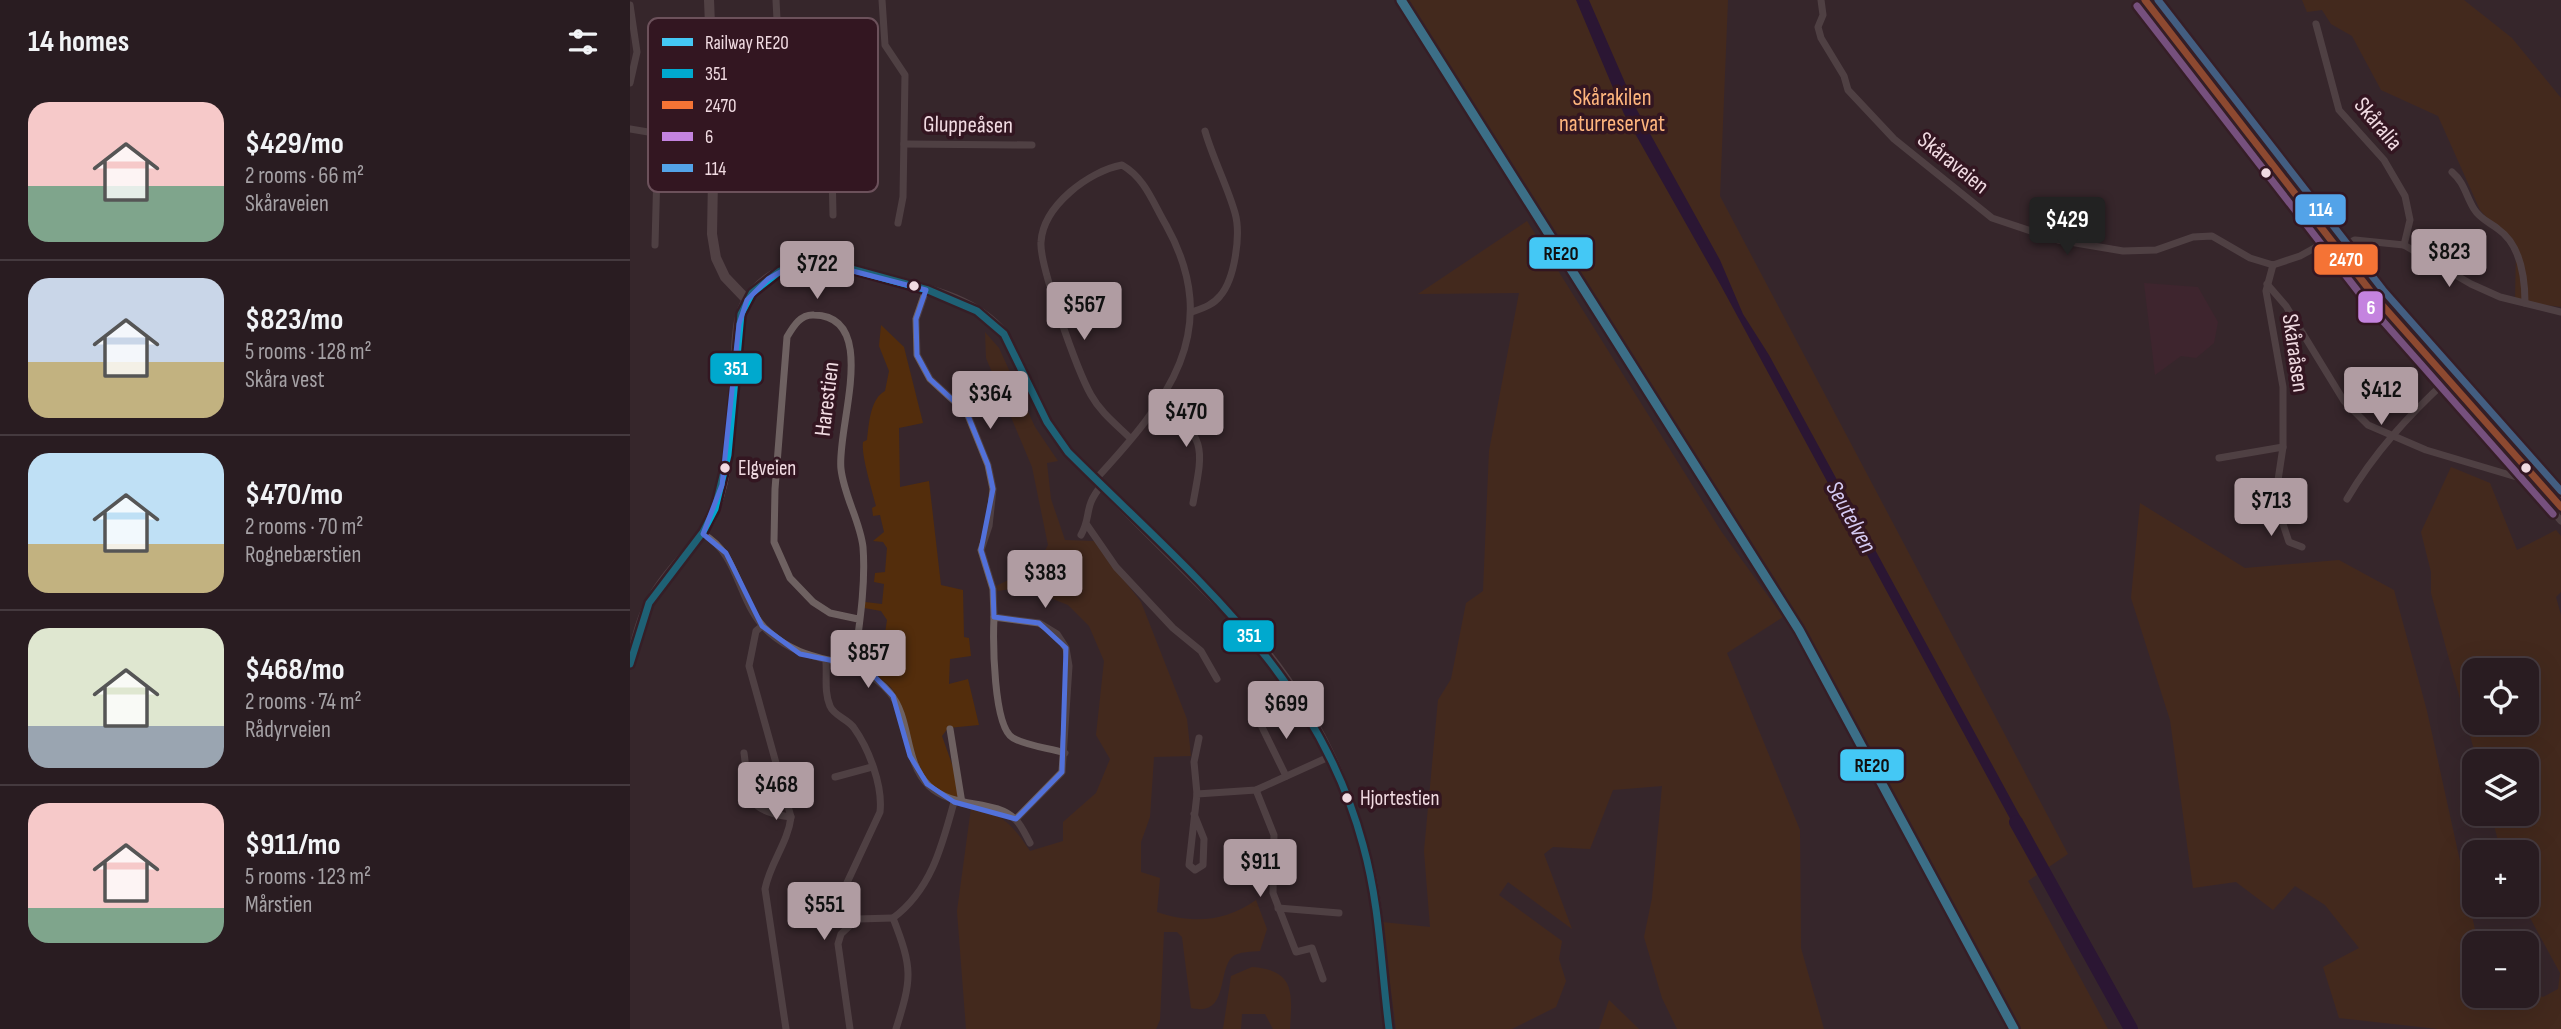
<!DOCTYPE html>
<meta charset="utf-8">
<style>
:root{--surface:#291c21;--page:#31252a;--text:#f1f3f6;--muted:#a5a1a5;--line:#453a3f;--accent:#b09ca2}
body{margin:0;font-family:"Sofia Sans Condensed",sans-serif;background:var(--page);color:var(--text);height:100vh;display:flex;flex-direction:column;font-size:26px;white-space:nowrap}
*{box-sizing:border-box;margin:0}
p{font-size:23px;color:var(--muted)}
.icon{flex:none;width:38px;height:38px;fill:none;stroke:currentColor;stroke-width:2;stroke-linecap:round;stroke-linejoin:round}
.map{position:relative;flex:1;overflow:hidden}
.details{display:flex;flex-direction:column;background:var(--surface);width:630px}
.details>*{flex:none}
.buttons{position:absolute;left:1832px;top:658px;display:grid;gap:14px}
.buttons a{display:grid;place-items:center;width:77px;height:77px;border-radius:14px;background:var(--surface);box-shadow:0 7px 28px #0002,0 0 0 2px var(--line);font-size:35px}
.price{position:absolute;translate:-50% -60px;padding:0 16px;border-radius:7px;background:var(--accent);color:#111;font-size:23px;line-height:46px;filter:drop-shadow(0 2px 4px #0008)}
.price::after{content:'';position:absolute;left:50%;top:42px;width:21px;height:16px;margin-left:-10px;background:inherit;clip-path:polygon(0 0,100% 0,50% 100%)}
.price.selected{background:#222;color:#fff}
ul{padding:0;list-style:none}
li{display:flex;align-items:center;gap:21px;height:175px;padding:0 28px}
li+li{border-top:2px solid var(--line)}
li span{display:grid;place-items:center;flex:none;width:196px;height:140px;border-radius:21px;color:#555}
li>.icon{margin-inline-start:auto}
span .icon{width:84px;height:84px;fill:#fffc;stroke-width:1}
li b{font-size:30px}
h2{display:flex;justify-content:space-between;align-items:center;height:84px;padding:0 28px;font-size:30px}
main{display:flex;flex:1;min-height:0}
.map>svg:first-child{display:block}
</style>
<main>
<section class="details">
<h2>14 homes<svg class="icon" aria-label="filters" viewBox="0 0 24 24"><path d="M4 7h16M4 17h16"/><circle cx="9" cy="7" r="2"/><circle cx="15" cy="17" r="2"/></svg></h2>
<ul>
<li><span style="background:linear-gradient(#f6c9c9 60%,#7fa58c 0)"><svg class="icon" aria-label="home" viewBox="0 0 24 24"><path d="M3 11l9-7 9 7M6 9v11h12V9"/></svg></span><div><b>$429/mo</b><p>2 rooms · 66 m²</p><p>Skåraveien</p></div></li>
<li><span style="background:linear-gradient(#c9d6e8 60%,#c2b280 0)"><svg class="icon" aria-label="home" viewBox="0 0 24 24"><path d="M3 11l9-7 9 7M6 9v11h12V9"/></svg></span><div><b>$823/mo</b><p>5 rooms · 128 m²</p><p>Skåra vest</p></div></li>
<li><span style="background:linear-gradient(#bfe0f5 65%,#c2b280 0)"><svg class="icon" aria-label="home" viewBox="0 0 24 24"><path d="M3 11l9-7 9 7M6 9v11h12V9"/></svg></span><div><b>$470/mo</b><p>2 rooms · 70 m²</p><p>Rognebærstien</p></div></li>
<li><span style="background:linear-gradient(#dfe7d0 70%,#9aa5b1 0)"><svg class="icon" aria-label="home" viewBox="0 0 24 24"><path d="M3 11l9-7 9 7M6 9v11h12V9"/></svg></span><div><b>$468/mo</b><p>2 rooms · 74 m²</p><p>Rådyrveien</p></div></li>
<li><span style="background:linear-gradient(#f6c9c9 75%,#7fa58c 0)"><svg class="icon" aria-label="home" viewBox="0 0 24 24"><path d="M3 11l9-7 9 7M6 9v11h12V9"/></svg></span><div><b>$911/mo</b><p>5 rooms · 123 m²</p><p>Mårstien</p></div></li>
</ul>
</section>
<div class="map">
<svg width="1931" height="1029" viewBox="0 0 1931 1029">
<rect width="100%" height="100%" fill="#37262c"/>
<path fill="#472431" d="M1514 283 1568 287 1588 322 1584 343 1566 358 1551 356 1525 375Z"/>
<g fill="#532d0c" fill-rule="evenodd">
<path d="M775 0H1098L1090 196 1438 854 1398 881 1478 1029H1388L1141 573 905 208 909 205 900 196Z"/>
<path d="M1663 0H1834L1882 38 1931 98V307L1885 301 1886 250 1850 210 1808 116 1751 90 1722 36 1701 24 1692 10 1677 12 1672 0Z"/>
<path d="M897 221 1091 531 1153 617 1097 653 1170 830 1171 948 1194 1029H1047L1032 998 1014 937 1022 898 1032 786 983 790 960 849 923 847 914 854 942 929 878 882 869 895 932 941 929 959 936 981 926 1007 882 1029H766L752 922 800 927 794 851 808 700 821 679 836 603 853 591 859 451 889 293 788 294Z"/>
<path d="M251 325 274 347 293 423 269 428 270 487 299 481 311 585 333 590 334 637 339 638 341 656 320 659 319 684 338 679 349 725 318 728 312 736 328 781 329 798C280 790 285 732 267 697 262 685 250 678 240 671L254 672 257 644H252L250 637 255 633 257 620 251 611 234 608 235 602 252 604 254 584 244 582 245 573 255 572 257 548 253 542 243 541 254 532 250 515 243 516 242 508 246 506C242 490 231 455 233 442L237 440C239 424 240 399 255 391L259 371 249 346Z"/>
<path d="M355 332 369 348 405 427 428 461 417 463 421 499 435 540 464 541 511 602 557 719 561 756 524 757 520 817 511 842V872L530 878 527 912C563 924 594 922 626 900L637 929 630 951C622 952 609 951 602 957 587 972 599 1017 561 1008L552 937 547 932H534L530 1020 526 1029H336L327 911 341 808C374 815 381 823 400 851L433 841V822L466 793 480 759 466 735 474 661 459 626 438 605 392 587 368 591 366 586 407 566 418 545 402 467 356 358Z"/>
<path d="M1821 467 1860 483 1887 550 1926 530 1931 536V592L1926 597 1931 615V1029H1808L1709 1018 1693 967 1729 948 1695 905 1665 886 1643 910 1606 882 1563 888 1540 720 1501 598 1510 503 1615 568 1709 560 1764 590 1797 711 1848 943H1844V996H1897V991L1913 997 1928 989 1930 973 1893 905H1897V852H1871L1861 814H1897V761H1847L1801 593V572L1791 532ZM1844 670H1897V723H1844Z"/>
<path d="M622 967C666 970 662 994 660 1029H643L635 1014H612L611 1029H593L601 976Z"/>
<path d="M979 1000 1009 1029H969Z"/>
</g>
<path fill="#1e033c" d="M946 0H959L1007 110 1090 260 1113 314 1139 355 1401 836 1391 839 1090 284 994 114Z"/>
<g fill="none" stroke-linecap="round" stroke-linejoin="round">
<path stroke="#1e033c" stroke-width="14" d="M1386 822 1501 1029"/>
<g stroke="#6e6161" stroke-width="7">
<path d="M146 0 152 117"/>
<path d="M252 0 255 45 275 75 273 197 268 223"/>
<path d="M1191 0 1193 15 1188 27 1191 38 1214 76 1218 90 1264 139 1362 218 1428 240 1493 251 1526 250 1563 237 1582 236 1620 258 1643 265 1670 256 1699 240"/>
<path d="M0 5 7 52 0 83"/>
<path d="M1686 24 1709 110 1754 160 1775 196 1780 220 1774 245"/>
<path d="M148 30C188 32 194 37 200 77L203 215"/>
<path d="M0 129 84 143 203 176"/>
<path d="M274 144 402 145"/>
<path d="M1822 172C1834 182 1836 196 1844 209 1850 219 1859 222 1868 229 1891 245 1895 278 1895 303"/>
<path d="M25 245 28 132"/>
<path d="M1707 249 1725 240 1774 245 1841 284 1870 297 1931 312"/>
<path d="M1643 265 1636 291 1653 387V447L1645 500 1659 542 1672 547"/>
<path d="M1637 284 1656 306 1714 401 1738 425 1796 450 1890 478 1901 486 1931 521"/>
<path d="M296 290 286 319 287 355 300 379 337 413 358 465 363 489 359 526 351 550 363 589 364 617"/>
<path d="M562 312C573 308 583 305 590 296 605 279 611 234 605 213 597 185 583 159 575 131"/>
<path d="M531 401C576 440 574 445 563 503"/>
<path d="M1589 458 1653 447"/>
<path d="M465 480C537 402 595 331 536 225 523 203 515 178 492 165 459 171 413 206 411 242 409 265 448 372 461 395 471 413 487 425 501 439"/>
<path d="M1717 499C1744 453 1778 416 1817 380"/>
<path d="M457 525 486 567 543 628 571 651 587 679"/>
<path d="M73 534C111 555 107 605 140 633 182 670 225 651 260 693 282 720 273 760 299 786 324 810 365 798 386 820 392 826 396 836 400 843"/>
<path d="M451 535C462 515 453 508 471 486"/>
<path d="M132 626 126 631 119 666 161 817C158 843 140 863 135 889L156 1029"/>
<path d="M196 662C197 677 194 692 200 706 204 716 218 719 224 728 239 749 253 786 250 812L215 887"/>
<path d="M224 665C229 627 236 585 233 547 230 521 214 496 211 469 206 429 251 316 184 315 170 314 163 327 157 337L145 489 144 542 160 578 183 602 200 613 228 619"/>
<path d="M629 721 656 776"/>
<path d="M320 729 332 803"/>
<path d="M114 753C120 795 113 811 161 817"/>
<path d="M205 777 242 767"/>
<path d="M626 790 644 835 643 893 666 952 682 948 693 979"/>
<path d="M567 794 564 762 569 738"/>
<path d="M564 814 574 839 573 865 565 870 559 865 567 794 626 790 701 756"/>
<path d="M386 819 432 772 439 666 436 648 427 634 409 623 364 617C363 639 363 727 383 738 397 746 419 748 435 753"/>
<path d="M648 908 709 913"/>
<path d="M220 1029 208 944 211 934 227 919 263 918"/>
<path d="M266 1029C282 978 283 969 263 918 301 890 312 846 324 802"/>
</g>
<g stroke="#726263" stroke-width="10">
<path d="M79 0 84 124 82 234 86 258 95 277 117 300"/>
<path d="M0 664C6 640 11 616 24 595 42 564 72 543 85 509 102 463 101 410 105 362 107 342 106 317 117 300 128 282 154 265 174 263 198 260 223 269 246 276 291 288 343 296 374 334L417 422 438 452 625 639C683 708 722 788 741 876 752 926 751 978 759 1029"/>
</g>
<g stroke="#6d5d5f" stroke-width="12">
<path d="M1515 0 1745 297 1931 507"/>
<path d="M1911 474 1931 493"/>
</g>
<g stroke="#331621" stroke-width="12">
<path id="bus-1" d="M0 664 19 603 73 532 85 509 98 455 111 314 122 293 150 271 174 263 210 266 298 290 347 311 374 334 417 422 438 452C559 573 687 673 733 845 750 906 751 967 759 1029"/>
</g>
<g stroke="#331621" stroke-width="12">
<path id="bus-2" d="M1515 0 1745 297 1931 507"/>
</g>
<g stroke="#331621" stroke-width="12">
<path id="bus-3" d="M1507 6 1737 303 1923 514"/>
</g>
<g stroke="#331621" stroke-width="12">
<path id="bus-4" d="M1528 0 1753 290 1931 491"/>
</g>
<use href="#bus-1" stroke="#00a9ce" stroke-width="7"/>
<use href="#bus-2" stroke="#f57335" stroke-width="7"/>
<use href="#bus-3" stroke="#c483df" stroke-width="7"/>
<use href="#bus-4" stroke="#53a3e8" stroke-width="7"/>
<g stroke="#331621" stroke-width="14">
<path id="rail-1" d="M771 0 1169 630 1384 1029"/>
</g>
<use href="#rail-1" stroke="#44c8f5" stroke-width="9"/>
</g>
<path d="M0 0H1931V1029H0ZM188 262 296 290 286 319 287 355 300 379 337 413 358 465 363 489 351 550 363 589 364 617 409 623 436 648 432 772 386 819 324 802 297 784 280 756 263 696 246 678 224 665 170 654 132 626 96 553 73 534 92 485 109 324 117 300 138 279 161 266Z" fill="#37262c" fill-opacity=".55" fill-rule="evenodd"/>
<path fill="none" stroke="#5271da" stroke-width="5" stroke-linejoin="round" d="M188 262 296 290 286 319 287 355 300 379 337 413 358 465 363 489 351 550 363 589 364 617 409 623 436 648 432 772 386 819 324 802 297 784 280 756 263 696 246 678 224 665 170 654 132 626 96 553 73 534 92 485 109 324 117 300 138 279 161 266Z"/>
<g fill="#f1dbe2" stroke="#331621" stroke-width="2.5">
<circle cx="1636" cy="173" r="6"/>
<circle cx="284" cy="286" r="6"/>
<circle cx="95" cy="468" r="6"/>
<circle cx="1896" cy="468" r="6"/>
<circle cx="717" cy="798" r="6"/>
</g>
<g text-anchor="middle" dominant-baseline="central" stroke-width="7" stroke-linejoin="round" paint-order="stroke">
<g font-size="21" fill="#f1dbe2" stroke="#331621" text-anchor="start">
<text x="108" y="468">Elgveien</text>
<text x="730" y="798">Hjortestien</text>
</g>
<g font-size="23" fill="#ffb67e" stroke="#331621">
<text x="982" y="98">Skårakilen<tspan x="982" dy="26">naturreservat</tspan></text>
</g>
<g font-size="23" fill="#f1dbe2" stroke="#331621">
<text transform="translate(1748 124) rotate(50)">Skåralia</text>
<text transform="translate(338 125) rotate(1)">Gluppeåsen</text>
<text transform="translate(1323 163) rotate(39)">Skåraveien</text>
<text transform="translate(1665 353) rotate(82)">Skåraåsen</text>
<text transform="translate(197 399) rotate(-83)">Harestien</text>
</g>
<g font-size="24" font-style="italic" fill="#d5cbf3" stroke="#331621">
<text transform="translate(1221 517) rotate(61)">Seutelven</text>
</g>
</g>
<rect x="18" y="18" width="230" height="174" rx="10" fill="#331621" stroke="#6c515b" stroke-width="2"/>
<rect x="32" y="38" width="31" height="8" fill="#44c8f5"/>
<rect x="32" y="69" width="31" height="9" fill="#00a9ce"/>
<rect x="32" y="101" width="31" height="8" fill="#f57335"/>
<rect x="32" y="132" width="31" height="9" fill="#c483df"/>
<rect x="32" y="164" width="31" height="8" fill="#53a3e8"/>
<g font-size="19" fill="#f1dbe2">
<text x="75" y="49">Railway RE20</text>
<text x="75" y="80">351</text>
<text x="75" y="112">2470</text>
<text x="75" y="143">6</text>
<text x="75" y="175">114</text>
</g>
<g stroke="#331621" stroke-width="2.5">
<rect x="1664" y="193" width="53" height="33" rx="7" fill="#53a3e8"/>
<rect x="898" y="236" width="66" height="34" rx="7" fill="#44c8f5"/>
<rect x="1683" y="243" width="66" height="33" rx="7" fill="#f57335"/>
<rect x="1727" y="290" width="27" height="34" rx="7" fill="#c483df"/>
<rect x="79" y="352" width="54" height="33" rx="7" fill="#00a9ce"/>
<rect x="592" y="619" width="53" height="34" rx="7" fill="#00a9ce"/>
<rect x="1209" y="748" width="66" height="34" rx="7" fill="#44c8f5"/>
</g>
<g font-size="19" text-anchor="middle" font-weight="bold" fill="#fff">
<text x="1691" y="216">114</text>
<text x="1716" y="266">2470</text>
<text x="1741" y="314">6</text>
<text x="106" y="375">351</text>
<text x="619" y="642">351</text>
</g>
<g font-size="19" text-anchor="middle" font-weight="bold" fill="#111">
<text x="931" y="260">RE20</text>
<text x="1242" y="772">RE20</text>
</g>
</svg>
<div class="buttons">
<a><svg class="icon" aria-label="locate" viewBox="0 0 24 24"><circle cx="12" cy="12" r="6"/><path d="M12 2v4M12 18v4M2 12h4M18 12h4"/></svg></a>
<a><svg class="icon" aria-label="layers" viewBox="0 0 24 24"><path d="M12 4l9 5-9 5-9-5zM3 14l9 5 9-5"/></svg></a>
<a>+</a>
<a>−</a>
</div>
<b class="price selected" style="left:1437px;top:257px">$429</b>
<b class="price" style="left:1819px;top:289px">$823</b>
<b class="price" style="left:187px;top:301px">$722</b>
<b class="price" style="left:454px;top:342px">$567</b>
<b class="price" style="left:1751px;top:427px">$412</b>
<b class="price" style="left:360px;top:431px">$364</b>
<b class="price" style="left:556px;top:449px">$470</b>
<b class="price" style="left:1641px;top:538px">$713</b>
<b class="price" style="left:415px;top:610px">$383</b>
<b class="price" style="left:238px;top:690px">$857</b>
<b class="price" style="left:656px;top:741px">$699</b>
<b class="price" style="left:146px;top:822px">$468</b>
<b class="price" style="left:630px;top:899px">$911</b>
<b class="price" style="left:194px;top:942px">$551</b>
</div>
</main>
